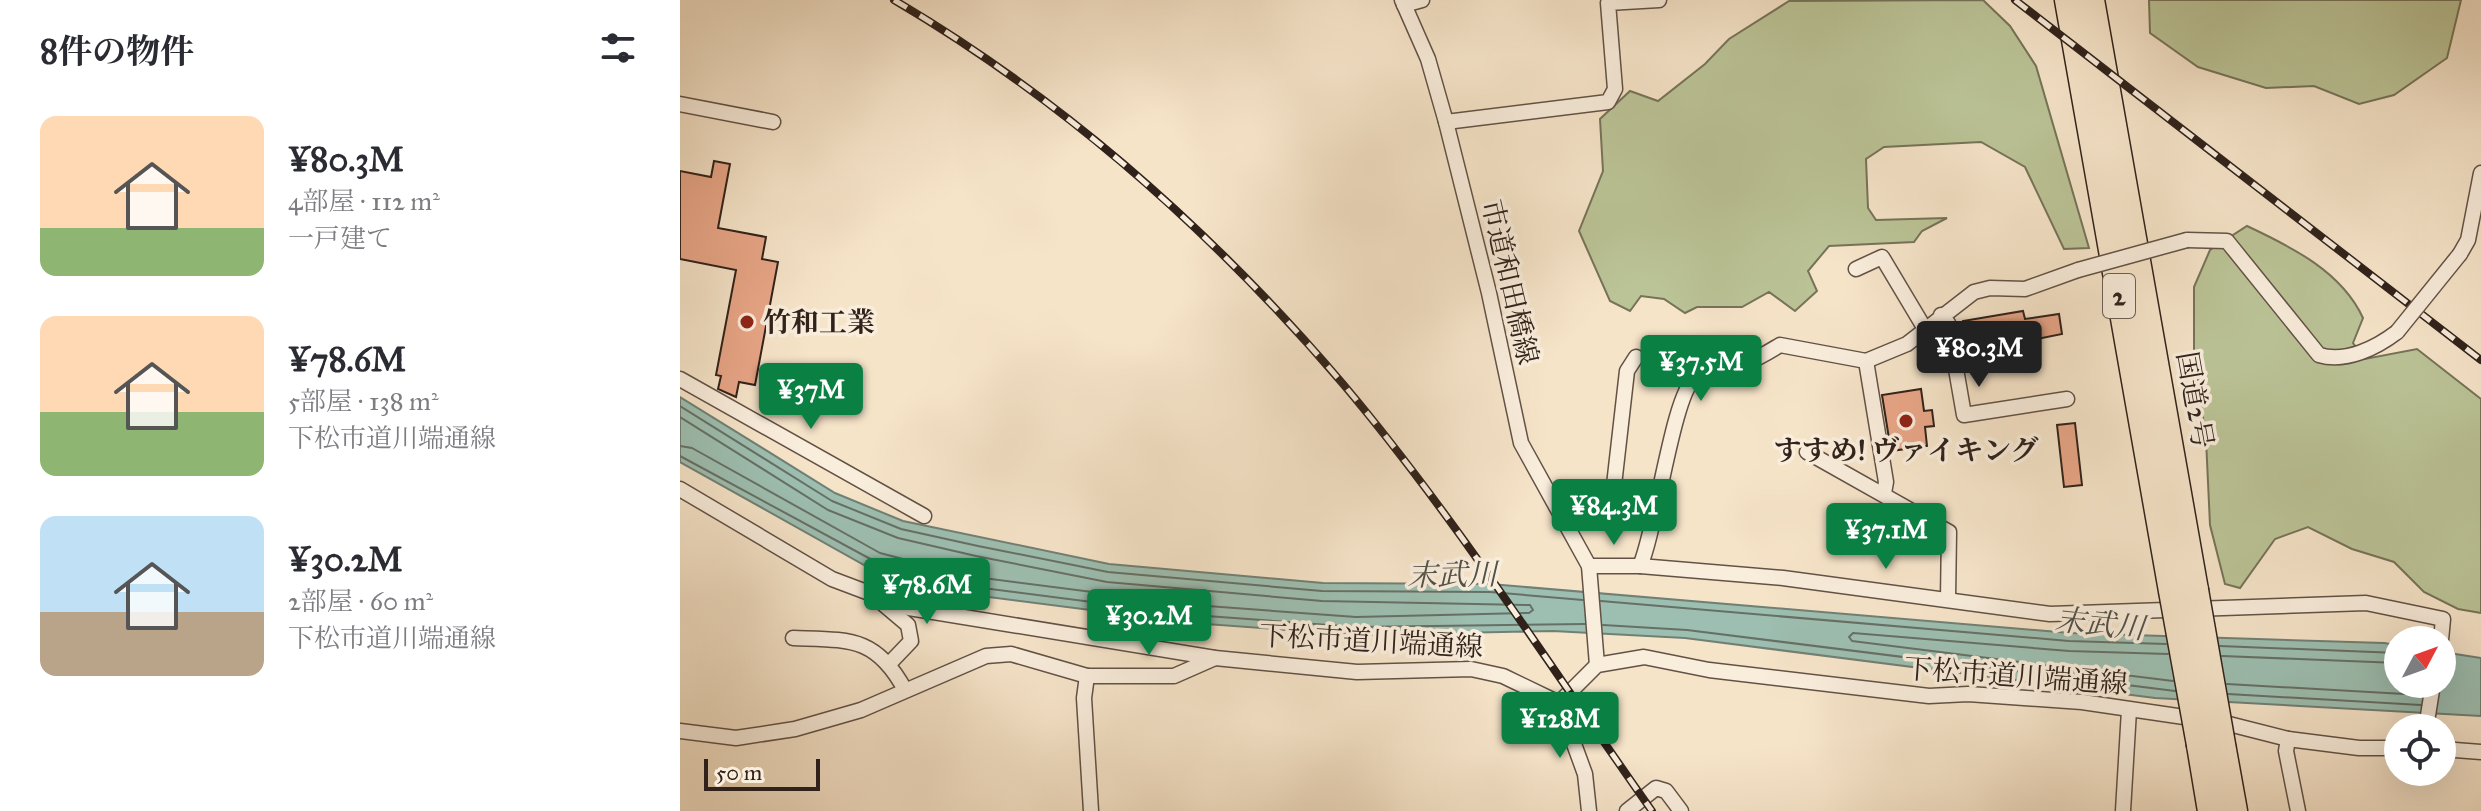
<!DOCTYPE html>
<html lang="ja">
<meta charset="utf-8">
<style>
:root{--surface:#fff;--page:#f7f7f7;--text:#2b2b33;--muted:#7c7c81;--accent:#0b8043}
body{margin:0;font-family:"IM FELL Great Primer","Noto Serif JP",serif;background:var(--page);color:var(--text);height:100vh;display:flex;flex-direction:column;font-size:30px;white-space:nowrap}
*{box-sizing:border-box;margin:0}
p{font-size:26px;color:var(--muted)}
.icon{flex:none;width:44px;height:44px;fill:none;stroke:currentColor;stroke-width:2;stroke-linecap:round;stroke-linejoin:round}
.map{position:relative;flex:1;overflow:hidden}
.drawer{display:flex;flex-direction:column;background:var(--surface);width:680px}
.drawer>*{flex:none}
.needle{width:52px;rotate:49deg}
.controls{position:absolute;left:1704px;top:626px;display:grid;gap:16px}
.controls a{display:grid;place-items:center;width:72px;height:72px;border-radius:50%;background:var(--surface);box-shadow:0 8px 32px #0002;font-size:40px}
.scale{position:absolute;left:24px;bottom:20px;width:116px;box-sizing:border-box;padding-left:8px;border:4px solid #30221b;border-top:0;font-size:22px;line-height:28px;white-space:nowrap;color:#30221b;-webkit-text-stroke:6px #f9eddc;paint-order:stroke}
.price{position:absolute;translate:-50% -68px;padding:0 18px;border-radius:8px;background:var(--accent);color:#fff;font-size:26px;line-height:52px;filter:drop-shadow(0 2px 4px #0008)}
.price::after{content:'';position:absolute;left:50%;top:48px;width:24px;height:18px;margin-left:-12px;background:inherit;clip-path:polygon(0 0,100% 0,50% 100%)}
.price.selected{background:#222;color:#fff}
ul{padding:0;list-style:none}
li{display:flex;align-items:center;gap:24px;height:200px;padding:0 40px}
li span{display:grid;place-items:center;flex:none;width:224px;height:160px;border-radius:16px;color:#555}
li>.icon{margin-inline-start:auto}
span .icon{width:96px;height:96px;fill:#fffc;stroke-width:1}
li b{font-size:34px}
h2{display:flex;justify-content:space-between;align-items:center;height:96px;padding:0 40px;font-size:34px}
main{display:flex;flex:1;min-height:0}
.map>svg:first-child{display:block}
</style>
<main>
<section class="drawer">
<h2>8件の物件<svg class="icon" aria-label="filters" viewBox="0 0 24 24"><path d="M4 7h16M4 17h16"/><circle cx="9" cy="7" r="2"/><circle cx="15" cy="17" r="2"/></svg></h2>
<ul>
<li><span style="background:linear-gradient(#ffd9b3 70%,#8fb573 0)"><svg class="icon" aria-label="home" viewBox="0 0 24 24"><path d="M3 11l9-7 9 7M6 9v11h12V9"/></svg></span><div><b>¥80.3M</b><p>4部屋 · 112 m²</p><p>一戸建て</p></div></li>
<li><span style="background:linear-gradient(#ffd9b3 60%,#8fb573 0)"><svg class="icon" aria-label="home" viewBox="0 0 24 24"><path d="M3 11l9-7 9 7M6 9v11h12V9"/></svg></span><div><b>¥78.6M</b><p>5部屋 · 138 m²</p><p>下松市道川端通線</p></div></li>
<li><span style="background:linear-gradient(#bfe0f5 60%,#b9a48a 0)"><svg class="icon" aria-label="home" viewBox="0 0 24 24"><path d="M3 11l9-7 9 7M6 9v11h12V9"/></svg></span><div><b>¥30.2M</b><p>2部屋 · 60 m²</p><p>下松市道川端通線</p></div></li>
</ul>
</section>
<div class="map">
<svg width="1801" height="811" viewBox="0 0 1801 811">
<rect width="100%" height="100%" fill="#f6e4c9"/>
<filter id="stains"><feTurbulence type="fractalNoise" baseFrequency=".0025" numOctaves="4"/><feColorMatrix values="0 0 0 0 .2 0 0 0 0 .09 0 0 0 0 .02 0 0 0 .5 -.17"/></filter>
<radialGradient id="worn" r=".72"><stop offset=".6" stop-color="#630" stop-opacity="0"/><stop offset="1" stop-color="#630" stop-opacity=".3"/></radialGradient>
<g fill="#bbc497" stroke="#767359" stroke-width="2">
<path d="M1303 0 1330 26 1356 66 1409 248 1384 249 1345 167 1301 142 1204 147 1186 159 1188 208 1196 220 1267 218 1242 231 1234 242 1149 246 1128 271 1137 291 1115 311 1089 292 1062 307H1017L1005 313 984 299 961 296 950 311 930 301 899 231 923 171 920 119 950 91 978 101 1025 64 1049 39 1109 1Z"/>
<path d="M1469 0H1781L1767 58 1714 95 1679 104 1634 86 1586 88 1518 67 1470 33Z"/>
<path d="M1567 226C1612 247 1662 272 1683 318L1673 343 1685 359 1737 349 1801 399V613L1778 609 1744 592 1714 562 1672 549 1628 527 1595 539 1560 588 1545 584 1530 525 1526 439 1514 355V287L1530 250Z"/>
</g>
<path fill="#9dbfb1" stroke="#718075" stroke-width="2" d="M0 397 155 493 223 521 429 564 643 583 810 584 1390 633 1704 643 1718 645V684H1762V652L1801 658V716L1475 698 1005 638 873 631 676 635 512 623 285 594 193 570 0 462Z"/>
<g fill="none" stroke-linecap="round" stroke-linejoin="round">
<g stroke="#667066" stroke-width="2">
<path d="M0 406 152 501 221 529 298 546 428 572 642 591 810 592 903 600"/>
<path d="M0 417 148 510 218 538 296 556 427 582 642 601 850 605 853 610 849 613 676 617 514 605 288 576 200 553 12 448 0 446"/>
<path d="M0 456 196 562 287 586 513 615 676 627 905 624"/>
<path d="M921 601 1389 641 1486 644"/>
<path d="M923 625 1007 630 1495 691"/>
<path d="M1540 646 1718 653"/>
<path d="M1488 654 1389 651 1173 633 1169 637 1172 641 1493 681"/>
<path d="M1542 656 1718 663"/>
<path d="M1547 684 1742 695"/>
<path d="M1548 694 1741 705"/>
</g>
</g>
<g fill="#e8a687" stroke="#30221b" stroke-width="2">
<path d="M34 161 50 164 38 228 86 237 82 259 98 262 75 385 59 382 56 397 38 389 41 376 36 375 56 270 0 259V171L31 177Z"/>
<path d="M1343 311 1345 319 1379 314 1382 334 1288 353 1283 321Z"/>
<path d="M1241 389 1244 411 1252 410 1254 426 1245 427 1247 446 1211 451 1202 395Z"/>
<path d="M1395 423 1402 485 1384 487 1377 425Z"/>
</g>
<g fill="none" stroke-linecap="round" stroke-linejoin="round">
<g stroke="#625246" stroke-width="17">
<g id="street">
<path d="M722 0 748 59 766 122 809 293 841 443 909 566 917 665"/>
<path d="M724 5 742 0"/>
<path d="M0 104 93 122"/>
<path d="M766 122 928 102 935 89 928 3 979 0"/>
<path d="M1507 240 1547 241 1639 355C1666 363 1696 348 1717 332"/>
<path d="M1780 254 1788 240 1801 173"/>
<path d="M1176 269 1202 257 1245 329"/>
<path d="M1261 315 1268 323 1284 415 1387 399"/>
<path d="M956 357 947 371 934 485 943 496 978 505"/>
<path d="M1186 361 1206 482 1204 493"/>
<path d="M0 379 244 516"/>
<path d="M1127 452 1269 532 1268 599"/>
<path d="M0 489 152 579 229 608 535 658 677 672 791 669 823 676 879 703 917 665 964 657 1029 670 1249 696 1288 694 1402 702 1545 723 1608 739 1679 748H1718"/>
<path d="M909 566H960L1103 578 1370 614 1686 603 1763 619 1761 640"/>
<path d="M960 566C976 531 993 393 1015 378 1030 367 1050 368 1068 362 1079 358 1090 351 1100 345L1186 361 1227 344 1294 292 1310 288 1345 289 1398 270"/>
<path d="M202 603 228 625 231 641 210 663"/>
<path d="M113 638C169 640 196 636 225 690"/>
<path d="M407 676 404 698 411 811"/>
<path d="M879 703 905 774 909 811"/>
<path d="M1746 728 1753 684"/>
<path d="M0 731 56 738 115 729 181 710 306 656 331 654 407 676H494L535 658"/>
<path d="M1608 739 1606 751 1618 811"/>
<path d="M1762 749 1801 752"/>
<path d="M947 811 976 788 986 791 1001 811"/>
<path d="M1443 811 1449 710"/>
</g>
</g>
<g stroke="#30221b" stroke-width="29">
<g id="highway">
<path d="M1388 0 1492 591"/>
<path d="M1411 0 1515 590"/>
<path d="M1520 745 1531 811"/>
<path d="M1543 750 1554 811"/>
</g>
</g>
<use href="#street" stroke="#f9eddc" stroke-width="14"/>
<use href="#highway" stroke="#f6e4c9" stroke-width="26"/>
<g stroke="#30221b" stroke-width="8">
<g id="rail">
<path d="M214 0C384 100 535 234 663 384 776 518 871 668 972 811"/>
<path d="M1335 0 1801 360"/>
</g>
</g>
<use href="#rail" stroke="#f9eddc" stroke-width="5" stroke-dasharray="15" stroke-linecap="butt"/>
<g stroke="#625246" stroke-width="17" stroke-linecap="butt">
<g id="street-bridge">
<path d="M1398 270 1507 240"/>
<path d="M1717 332 1780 254"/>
</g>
</g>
<g stroke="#30221b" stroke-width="29" stroke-linecap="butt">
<g id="highway-bridge">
<path d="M1515 590 1543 750"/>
<path d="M1492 591 1520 745"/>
</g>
</g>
<use href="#street-bridge" stroke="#f9eddc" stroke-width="14"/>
<use href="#highway-bridge" stroke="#f6e4c9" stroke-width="26"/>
</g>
<g fill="#8f2418" stroke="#f9eddc" stroke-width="3">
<circle cx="67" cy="322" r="8"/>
<circle cx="1226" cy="421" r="8"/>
</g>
<g text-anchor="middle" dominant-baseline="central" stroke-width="7" stroke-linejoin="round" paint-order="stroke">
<rect fill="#f9eddc" stroke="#6c5f55" stroke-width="2" x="1423" y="274" width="32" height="44" rx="6"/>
<g font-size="26" font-weight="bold" fill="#30221b">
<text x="1439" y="296">2</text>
</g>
<g font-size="28" fill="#30221b" stroke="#f9eddc">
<text transform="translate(830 282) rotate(77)">市道和田橋線</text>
<text transform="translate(1515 400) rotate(80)">国道2号</text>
<text transform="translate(691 641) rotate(3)">下松市道川端通線</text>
<text transform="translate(1336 676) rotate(4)">下松市道川端通線</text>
</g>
<g font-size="28" font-weight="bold" fill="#30221b" stroke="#f9eddc" text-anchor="start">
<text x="83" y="322">竹和工業</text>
<text x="1226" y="450" text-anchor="middle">すすめ! ヴァイキング</text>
</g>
<g font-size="30" font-style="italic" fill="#515148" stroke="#f9eddc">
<text transform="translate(772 575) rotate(-1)">末武川</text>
<text transform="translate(1420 624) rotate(6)">末武川</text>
</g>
</g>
<rect width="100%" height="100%" filter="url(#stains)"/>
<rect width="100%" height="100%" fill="url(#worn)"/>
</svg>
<div class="controls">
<a><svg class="needle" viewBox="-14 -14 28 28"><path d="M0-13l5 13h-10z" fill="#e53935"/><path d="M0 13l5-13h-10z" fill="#7c7c81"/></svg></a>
<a><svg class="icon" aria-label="locate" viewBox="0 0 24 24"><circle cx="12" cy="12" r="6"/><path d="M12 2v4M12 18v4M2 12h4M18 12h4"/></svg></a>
</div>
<div class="scale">50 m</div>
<b class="price selected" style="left:1299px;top:389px">¥80.3M</b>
<b class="price" style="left:1021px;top:403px">¥37.5M</b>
<b class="price" style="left:131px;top:431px">¥37M</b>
<b class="price" style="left:934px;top:547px">¥84.3M</b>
<b class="price" style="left:1206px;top:571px">¥37.1M</b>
<b class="price" style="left:247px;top:626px">¥78.6M</b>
<b class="price" style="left:469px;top:657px">¥30.2M</b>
<b class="price" style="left:880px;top:760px">¥128M</b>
</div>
</main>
